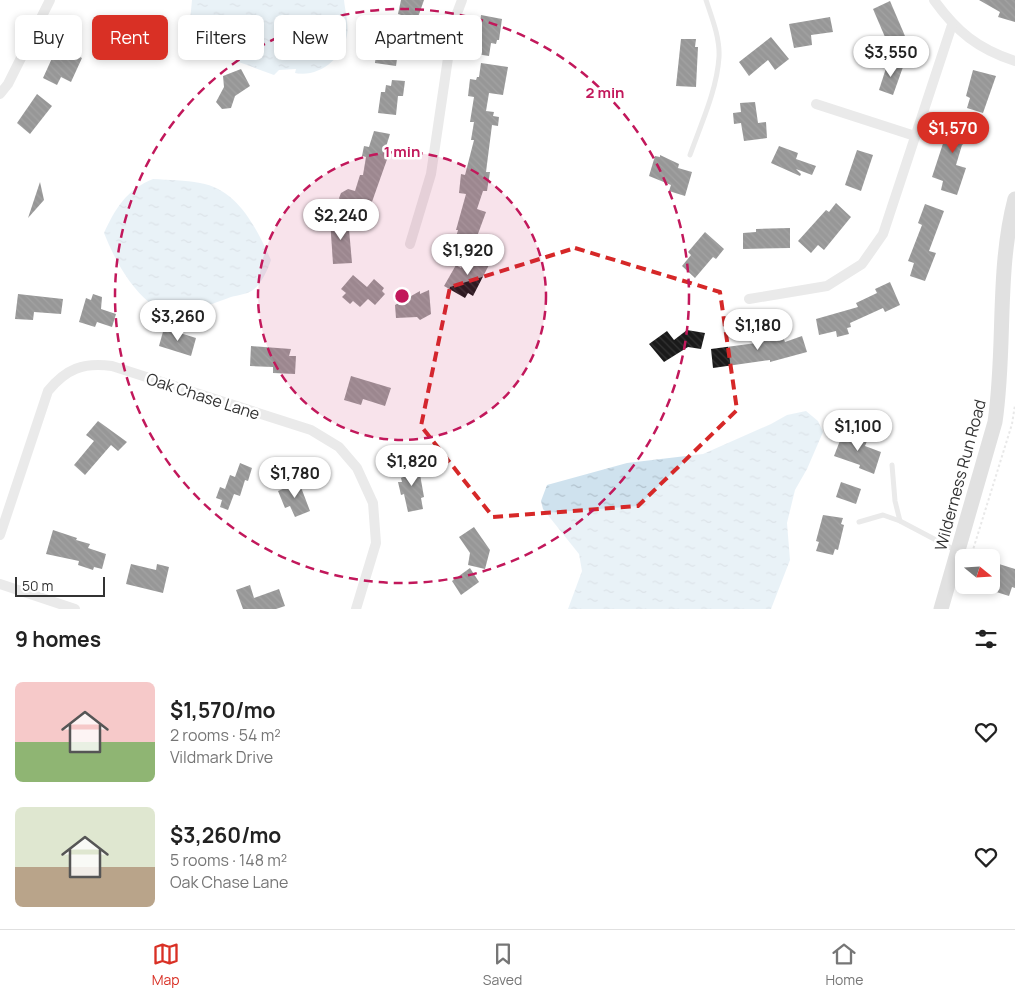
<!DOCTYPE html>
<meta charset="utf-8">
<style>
:root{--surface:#fff;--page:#f2f2f2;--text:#222;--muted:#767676;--line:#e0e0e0;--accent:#d93025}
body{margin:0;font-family:Manrope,sans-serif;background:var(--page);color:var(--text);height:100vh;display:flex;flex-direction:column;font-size:19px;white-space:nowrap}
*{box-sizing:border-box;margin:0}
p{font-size:16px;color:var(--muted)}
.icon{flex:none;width:28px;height:28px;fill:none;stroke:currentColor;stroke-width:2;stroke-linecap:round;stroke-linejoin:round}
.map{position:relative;height:609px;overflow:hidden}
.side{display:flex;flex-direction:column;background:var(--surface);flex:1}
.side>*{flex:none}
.top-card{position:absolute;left:15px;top:15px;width:500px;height:45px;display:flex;gap:10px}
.needle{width:32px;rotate:108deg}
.tools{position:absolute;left:955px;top:549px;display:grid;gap:10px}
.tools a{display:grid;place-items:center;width:45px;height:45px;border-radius:8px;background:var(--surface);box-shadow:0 2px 8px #0003;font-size:25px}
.scale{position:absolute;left:15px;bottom:12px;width:90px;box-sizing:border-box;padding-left:5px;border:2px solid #333;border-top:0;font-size:14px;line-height:18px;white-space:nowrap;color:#333;-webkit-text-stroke:4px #fff;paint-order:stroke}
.price{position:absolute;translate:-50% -42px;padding:0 11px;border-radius:18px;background:#fff;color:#222;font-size:16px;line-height:32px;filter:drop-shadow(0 1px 2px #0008)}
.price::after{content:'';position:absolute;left:50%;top:30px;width:15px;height:11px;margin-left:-8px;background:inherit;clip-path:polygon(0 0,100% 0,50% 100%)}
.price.on{background:var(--accent);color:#fff}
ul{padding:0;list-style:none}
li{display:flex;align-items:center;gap:15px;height:125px;padding:0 15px}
li span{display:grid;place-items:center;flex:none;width:140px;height:100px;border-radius:8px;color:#555}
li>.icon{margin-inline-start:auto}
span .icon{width:60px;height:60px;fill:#fffc;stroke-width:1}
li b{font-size:21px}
h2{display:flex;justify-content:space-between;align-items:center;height:60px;padding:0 15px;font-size:21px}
.pill{padding:0 18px;border-radius:8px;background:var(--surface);box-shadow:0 2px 8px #0003;font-size:18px;line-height:45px}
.pill.on{background:var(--accent);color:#fff}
.tabs{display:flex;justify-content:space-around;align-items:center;height:70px;border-top:1px solid var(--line);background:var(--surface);font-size:14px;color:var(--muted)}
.tabs a{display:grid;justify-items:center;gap:2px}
.tabs .on{color:var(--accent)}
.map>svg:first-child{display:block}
</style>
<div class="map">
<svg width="1015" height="609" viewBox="0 0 1015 609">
<defs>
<pattern id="water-ripples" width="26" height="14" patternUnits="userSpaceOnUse" patternTransform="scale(1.25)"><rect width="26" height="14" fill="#cfe2ee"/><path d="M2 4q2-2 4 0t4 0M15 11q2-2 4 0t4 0" fill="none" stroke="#b2c2cd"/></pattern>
<pattern id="building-back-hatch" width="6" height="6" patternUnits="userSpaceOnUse" patternTransform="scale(1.25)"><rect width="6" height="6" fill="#1a1a1a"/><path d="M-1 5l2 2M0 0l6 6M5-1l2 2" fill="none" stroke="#333"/></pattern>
</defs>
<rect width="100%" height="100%" fill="#fff"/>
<g fill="url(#water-ripples)">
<path d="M192 0H344C345 10 349 25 347 35 343 58 319 78 295 73L296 69 279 70 274 75 236 61 207 43 190 21Z"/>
<path d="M153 179C169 180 185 180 200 183 238 189 257 229 271 260 268 269 261 285 253 290 248 294 238 295 231 297 208 305 173 322 150 303 128 285 114 258 104 233 115 209 127 189 153 179Z"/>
<path d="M806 411 818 421 823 432 807 469 795 490 787 523 790 560 771 609H568L582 571 579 554 543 509 541 501 547 485 627 463 703 454 771 424 787 415Z"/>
</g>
<g fill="url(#building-back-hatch)">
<path d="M401 0H424L417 20 398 14Z"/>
<path d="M979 0H1015V22L998 17 1000 12Z"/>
<path d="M890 1 908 43 891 51 873 9Z"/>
<path d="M481 15 502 19 499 40H497L496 44 491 43 489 56 476 54Z"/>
<path d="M830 17 833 32 811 35 812 45 794 48 789 24Z"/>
<path d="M389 30 412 33 409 40H414L412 54 398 52 396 66 375 63 376 53 379 54 381 41 387 42Z"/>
<path d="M771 37 789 59 775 70 768 60 749 76 739 62Z"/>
<path d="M681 39H696L695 47H698L696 87 676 86Z"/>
<path d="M61 48 82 58 71 82 61 77 57 85 43 78 53 56 56 58Z"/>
<path d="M888 62 903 67 893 95 879 90Z"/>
<path d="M481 63 508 67 503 95 489 93 486 111 494 112 493 116 499 117 498 126 492 125 486 172H490L487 191H483L477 209 486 212 475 242 456 237 458 230H456L466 194 459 193 461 174 465 175 474 140H471L474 122H470L474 97 468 96 470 79 476 80 477 77H479Z"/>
<path d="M241 69 250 86 235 96 231 108 222 109 216 102 224 87 223 76Z"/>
<path d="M973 70 996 76 983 113 967 108 970 98 966 96Z"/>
<path d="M392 80 405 81 403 96H398L396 115 378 113 381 92H385L386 85 391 86Z"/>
<path d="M37 94 52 106 30 134 17 123Z"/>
<path d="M755 102 758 123 766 122 767 138 744 141 741 123 734 124 733 113 741 112 740 103Z"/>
<path d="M953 113 969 118 974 131 972 138 962 145 956 165 966 168 957 195 941 190 943 181 932 177Z"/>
<path d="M374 131 390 134 385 150 390 151 367 216 346 209 339 198 341 193 348 189 355 191 360 175H363L366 157 362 156 364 146 369 147Z"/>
<path d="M779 146 798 153 796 159 816 166 812 175 796 169 801 174 800 176 771 163Z"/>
<path d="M857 150 873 155 861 191 845 185Z"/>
<path d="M660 155 679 164 678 168 692 172 685 196 669 191 671 185 649 176 655 156 660 157Z"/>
<path d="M40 182 44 200 28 218Z"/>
<path d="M836 203 851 217 824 250 818 245 811 253 798 241 826 210 829 212Z"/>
<path d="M925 204 944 211 929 251 936 253 925 281 910 276 914 263 908 261 922 225 918 223Z"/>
<path d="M348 218 352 263 333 264 330 219Z"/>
<path d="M790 228V248L743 249V233L756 232V229Z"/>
<path d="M705 232 724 249 716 259 713 257 695 278 682 266 691 255 688 252Z"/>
<path d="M471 251 490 263 473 296 468 293 465 298 444 286 456 265 461 268Z"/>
<path d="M353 275 367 287 374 279 384 288 382 291 385 294 375 305 368 299 360 307 353 301 350 304 342 297 346 293 341 289Z"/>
<path d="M890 282 900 305 885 312 883 308 850 323 851 327 847 328 849 334 837 337 836 331 819 335 816 319 858 307 856 303 877 293 875 289Z"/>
<path d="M429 290 431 314 420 320 417 317 396 318 395 305 420 291V294Z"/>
<path d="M18 294 63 299 61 314 34 312 33 320 15 319Z"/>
<path d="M93 294 102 297 101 309 116 314 112 327 97 322 95 327 79 322 86 298 91 300Z"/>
<path d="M164 328 196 338 191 356 159 346Z"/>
<path d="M687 330 705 333 701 349 688 347 664 362 649 344 667 331 674 340Z"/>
<path d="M781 332 785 342 802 336 807 352 770 362V360L713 368 711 349 764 342 763 338Z"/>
<path d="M251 346 291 349 289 356H296L295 374 273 373V367L250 366Z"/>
<path d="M351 376 391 388 385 406 363 399 361 405 344 400Z"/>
<path d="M98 421 127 442 118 451 111 445 85 475 74 465 94 441 86 435Z"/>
<path d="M850 429 869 436 865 446 881 452 874 474 859 468 860 465 834 456 841 438 846 440Z"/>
<path d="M240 463 252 468 248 481 245 480 240 496 234 494 228 510 220 507 222 500 216 498 220 487 225 489 230 475 235 477Z"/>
<path d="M418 463 424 497 421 498 423 509 408 512 404 494 401 495 398 482H402L401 478 403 477 401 466Z"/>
<path d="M299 482 310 511 295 517 290 506 285 508 278 491Z"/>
<path d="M841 482 861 489 856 504 836 497Z"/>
<path d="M823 515 843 518 841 524 844 525 838 550 835 549 833 555 816 551 819 542 816 541Z"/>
<path d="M474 527 490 550 485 569 468 565 470 553 459 537Z"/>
<path d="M53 530 77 538 76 540 90 544 88 548 106 554 102 569 94 567 93 570 78 565 79 561 46 554Z"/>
<path d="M131 564 156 570 157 564 169 567 163 593 126 584Z"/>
<path d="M999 564 1015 569V588L1012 587 1009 596 990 590Z"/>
<path d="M470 568 479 582 461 595 452 581Z"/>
<path d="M250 585 254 598 279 589 285 606 276 609H243L236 590Z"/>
</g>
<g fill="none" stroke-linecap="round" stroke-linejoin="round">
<path stroke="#cdcdcd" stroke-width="2" stroke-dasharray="2.5 2.5" stroke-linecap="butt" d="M972 553 1012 424 1015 405"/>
<g stroke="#d0d0d0" stroke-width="5">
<path d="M690 155C701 124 717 90 719 57 720 38 712 18 706 0"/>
<path d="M892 465 895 501 900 521 955 550"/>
<path d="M859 522 883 515 900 521"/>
</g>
<g stroke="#d0d0d0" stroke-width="10">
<path d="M934 0C957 32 978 49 1015 61"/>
<path d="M0 94 8 84 50 0"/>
<path d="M816 104 915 136"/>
<path d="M410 244 431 174 453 24 462 0"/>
<path d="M749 299 827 286 862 264 883 234 952 25"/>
<path d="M0 535 48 391C66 369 83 362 112 366L311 430 339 447 357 468 373 503 376 543 356 609"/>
<path d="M0 584 75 609"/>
</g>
<path stroke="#bdbdbd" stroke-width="15" d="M941 609 995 422C1006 348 996 272 1015 199"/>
</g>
<path d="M0 0H1015V609H0ZM575 248 720 292 737 410 638 506 493 517 421 426 450 287Z" fill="#fff" fill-opacity=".55" fill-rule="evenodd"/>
<path fill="none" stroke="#d62828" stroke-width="4" stroke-dasharray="10 6" stroke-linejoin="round" d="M575 248 720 292 737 410 638 506 493 517 421 426 450 287Z"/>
<circle cx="402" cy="296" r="144" fill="#c2185b" fill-opacity=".12"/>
<g fill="none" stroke="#c2185b" stroke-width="2.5" stroke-dasharray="9 6">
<circle cx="402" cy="296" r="144"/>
<circle cx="402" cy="296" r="287"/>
</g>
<g text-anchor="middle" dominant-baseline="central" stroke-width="5" stroke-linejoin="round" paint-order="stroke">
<g font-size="16" fill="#333" stroke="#fff">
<text transform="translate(203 396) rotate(18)">Oak Chase Lane</text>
<text transform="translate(960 475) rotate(-75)">Wilderness Run Road</text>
</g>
</g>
<circle cx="402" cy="296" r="8" fill="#c2185b" stroke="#fff" stroke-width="2.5"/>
<g font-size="15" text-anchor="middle" font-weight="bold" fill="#c2185b" stroke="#fff" stroke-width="5" stroke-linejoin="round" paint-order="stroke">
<text x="605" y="98">2 min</text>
<text x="402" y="157">1 min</text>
</g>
</svg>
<div class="tools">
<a><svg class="needle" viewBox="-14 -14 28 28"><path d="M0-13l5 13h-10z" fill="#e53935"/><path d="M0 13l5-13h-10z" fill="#767676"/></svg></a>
</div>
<div class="scale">50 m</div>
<b class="price" style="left:891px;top:78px">$3,550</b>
<b class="price on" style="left:953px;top:154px">$1,570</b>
<b class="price" style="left:341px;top:241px">$2,240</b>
<b class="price" style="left:468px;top:276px">$1,920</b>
<b class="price" style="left:178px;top:342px">$3,260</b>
<b class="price" style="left:758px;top:351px">$1,180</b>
<b class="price" style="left:858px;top:452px">$1,100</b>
<b class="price" style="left:412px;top:487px">$1,820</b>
<b class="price" style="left:295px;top:499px">$1,780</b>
<div class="top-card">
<a class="pill">Buy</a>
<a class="pill on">Rent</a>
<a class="pill">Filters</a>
<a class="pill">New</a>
<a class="pill">Apartment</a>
</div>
</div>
<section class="side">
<h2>9 homes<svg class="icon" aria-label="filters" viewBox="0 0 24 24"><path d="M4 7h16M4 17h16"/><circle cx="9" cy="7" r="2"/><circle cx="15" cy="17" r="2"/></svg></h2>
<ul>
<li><span style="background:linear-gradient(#f6c9c9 60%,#8fb573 0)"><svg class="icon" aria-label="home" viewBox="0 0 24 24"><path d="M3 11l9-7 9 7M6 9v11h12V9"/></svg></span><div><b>$1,570/mo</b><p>2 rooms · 54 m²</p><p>Vildmark Drive</p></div><svg class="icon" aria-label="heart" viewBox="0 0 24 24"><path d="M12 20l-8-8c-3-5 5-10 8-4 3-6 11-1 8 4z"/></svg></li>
<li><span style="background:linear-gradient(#dfe7d0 60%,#b9a48a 0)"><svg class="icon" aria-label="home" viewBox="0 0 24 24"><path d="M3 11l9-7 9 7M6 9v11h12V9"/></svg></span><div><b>$3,260/mo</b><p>5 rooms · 148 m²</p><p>Oak Chase Lane</p></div><svg class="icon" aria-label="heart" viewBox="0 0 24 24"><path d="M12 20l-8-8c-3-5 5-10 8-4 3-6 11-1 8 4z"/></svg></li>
</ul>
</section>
<nav class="tabs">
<a class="on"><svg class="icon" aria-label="map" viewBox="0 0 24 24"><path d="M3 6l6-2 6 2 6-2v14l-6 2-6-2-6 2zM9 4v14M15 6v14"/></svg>Map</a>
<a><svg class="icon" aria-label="saved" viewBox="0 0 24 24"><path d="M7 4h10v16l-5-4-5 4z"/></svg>Saved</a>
<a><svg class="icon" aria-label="home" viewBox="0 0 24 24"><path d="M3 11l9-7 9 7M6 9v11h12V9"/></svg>Home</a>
</nav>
